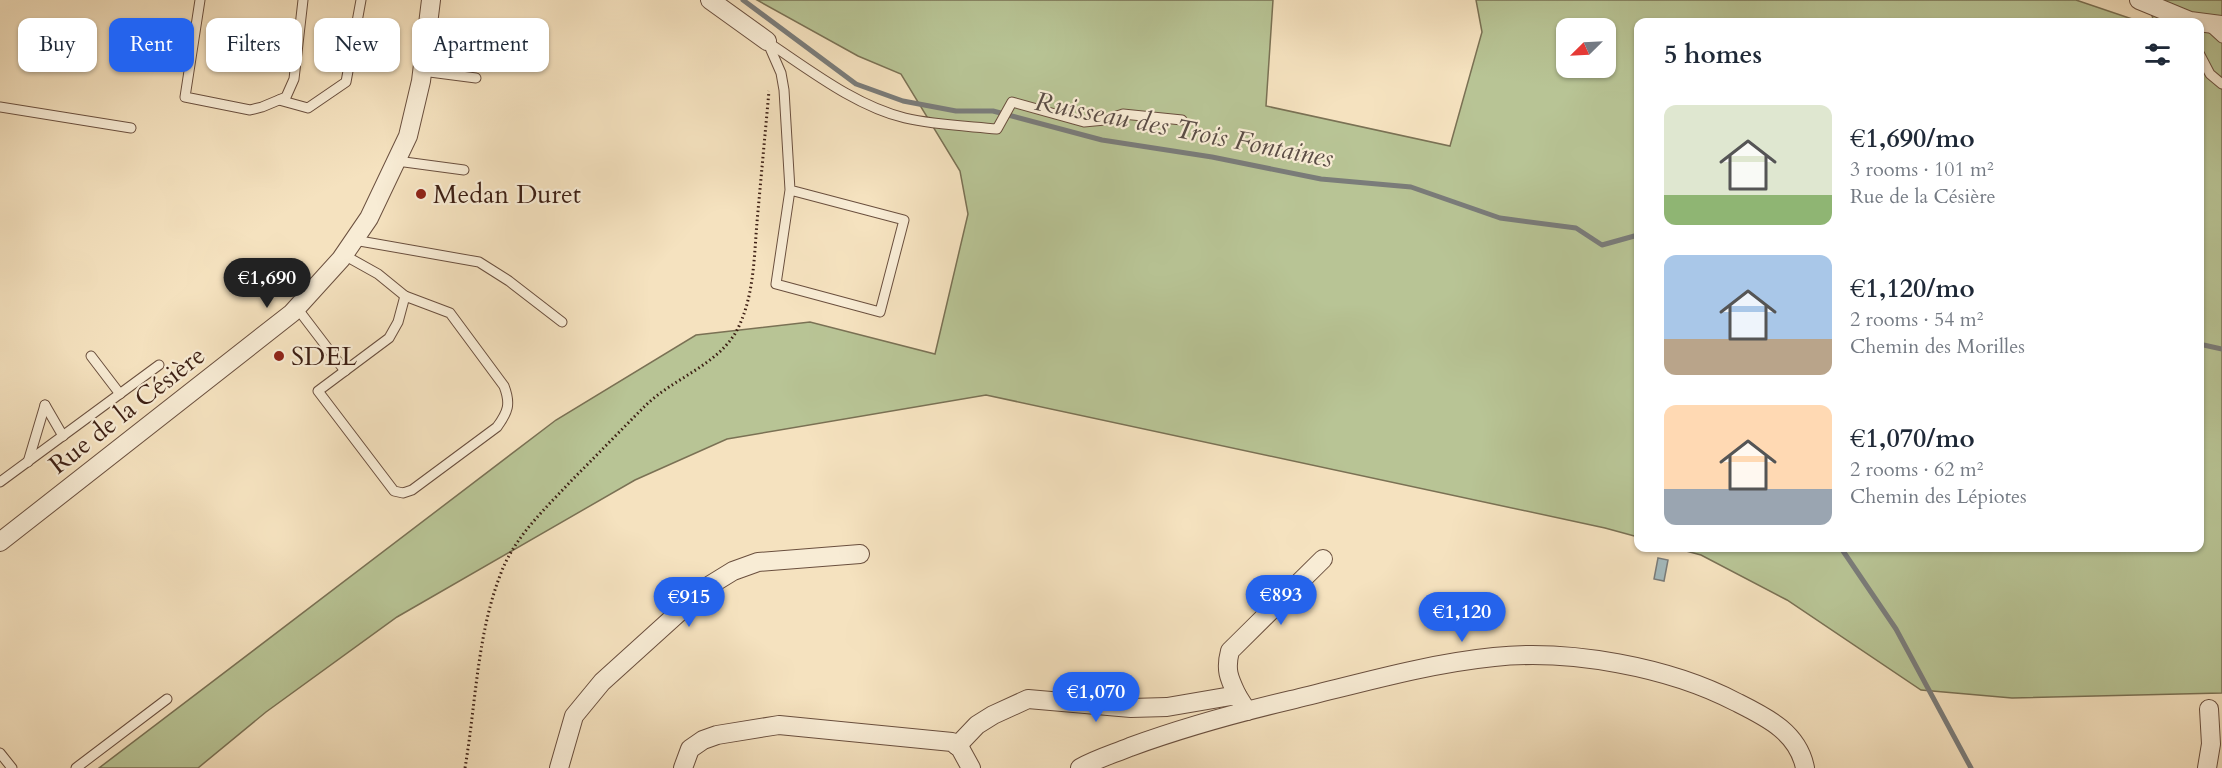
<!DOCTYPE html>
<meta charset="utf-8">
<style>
:root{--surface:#fff;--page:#f6f6f7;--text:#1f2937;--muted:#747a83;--accent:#2563eb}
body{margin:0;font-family:Cardo,serif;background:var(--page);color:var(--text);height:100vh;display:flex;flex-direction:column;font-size:22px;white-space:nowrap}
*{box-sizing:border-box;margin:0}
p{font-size:20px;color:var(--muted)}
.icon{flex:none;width:33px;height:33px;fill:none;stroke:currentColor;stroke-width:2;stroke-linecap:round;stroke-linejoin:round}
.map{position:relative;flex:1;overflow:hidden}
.drawer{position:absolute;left:1634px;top:18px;width:570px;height:534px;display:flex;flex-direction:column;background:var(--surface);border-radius:12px;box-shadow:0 2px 4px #0004}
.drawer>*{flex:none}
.hud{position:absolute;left:18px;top:18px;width:570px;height:54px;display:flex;gap:12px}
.needle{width:39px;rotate:246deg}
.buttons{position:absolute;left:1556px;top:18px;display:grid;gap:12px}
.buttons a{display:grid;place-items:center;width:60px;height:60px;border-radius:12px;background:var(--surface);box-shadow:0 2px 4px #0004;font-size:30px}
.price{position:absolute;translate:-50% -51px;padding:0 14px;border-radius:21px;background:var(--accent);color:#fff;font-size:20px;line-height:39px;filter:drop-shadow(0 2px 3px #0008)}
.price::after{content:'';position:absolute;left:50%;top:36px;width:18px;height:14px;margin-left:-9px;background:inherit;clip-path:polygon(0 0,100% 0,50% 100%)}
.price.active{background:#222;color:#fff}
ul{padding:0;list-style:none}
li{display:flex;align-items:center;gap:18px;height:150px;padding:0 30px}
li span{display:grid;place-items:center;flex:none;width:168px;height:120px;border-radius:12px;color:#555}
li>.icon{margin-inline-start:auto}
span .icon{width:72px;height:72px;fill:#fffc;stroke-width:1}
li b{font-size:26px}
h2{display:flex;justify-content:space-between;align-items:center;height:72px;padding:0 30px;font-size:26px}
.tag{padding:0 21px;border-radius:12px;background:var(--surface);box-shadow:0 2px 4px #0004;font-size:21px;line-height:54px}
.tag.active{background:var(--accent);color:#fff}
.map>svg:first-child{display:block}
</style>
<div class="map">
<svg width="2222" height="768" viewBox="0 0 2222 768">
<rect width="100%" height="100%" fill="#f5e2bf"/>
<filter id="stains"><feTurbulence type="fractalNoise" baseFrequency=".00333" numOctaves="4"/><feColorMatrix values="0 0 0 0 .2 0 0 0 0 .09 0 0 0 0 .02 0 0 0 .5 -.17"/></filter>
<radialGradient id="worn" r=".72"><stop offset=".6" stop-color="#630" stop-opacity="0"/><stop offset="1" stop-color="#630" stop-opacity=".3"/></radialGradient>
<g fill="#b8c495" stroke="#7a7154" stroke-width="1.5" fill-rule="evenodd">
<path d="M757 0H1273L1266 106 1450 146 1482 32 1476 0H2076L2141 22H1638V537L1605 528 986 395 727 439 635 480 397 617 266 712 198 768H99L556 420 696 335 810 322 935 354 968 214 960 171 901 74 858 56ZM1566 28H1605V68H1566Z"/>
<path d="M2147 0H2222V693L2012 698 1921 690 1787 600 1701 555 1675 548H2199V22H2154Z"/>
</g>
<path fill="#a3babe" stroke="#7a7c7a" stroke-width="1.5" d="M1658 558 1668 560 1664 581 1654 579Z"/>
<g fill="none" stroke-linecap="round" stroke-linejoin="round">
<g stroke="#7a7c7a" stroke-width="5">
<path d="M743 0 856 84 903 101 956 111H993L1102 140 1212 157 1321 179 1411 187 1500 218 1576 228 1602 245 1638 235"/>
<path d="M2199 344 2222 349"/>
<path d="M1841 548 1896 629 1971 768"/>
</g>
<g stroke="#6a4f3e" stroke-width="11">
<g id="lane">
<path d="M200 0 185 97 250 110 262 107 286 97 294 79 303 0"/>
<path d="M2210 27 2222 38"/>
<path d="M767 41 781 73 784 90 790 190 776 284 880 312 904 220 790 190"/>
<path d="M769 43C811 71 856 106 905 118 935 125 967 126 997 129L1012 102 1084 122 1105 120 1123 114 1182 120"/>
<path d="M2199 53 2210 74 2222 84"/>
<path d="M422 71 476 78"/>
<path d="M279 100 308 108 346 82 361 0"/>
<path d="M0 107 131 128"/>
<path d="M397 161 464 170"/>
<path d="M354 240 479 262 509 281 562 322"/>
<path d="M344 255 378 274 405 296"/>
<path d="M405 296 450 313 504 386C511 404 508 412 497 427L412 490 403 493 394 491 318 391 389 338 398 322Z"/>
<path d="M297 308 345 371"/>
<path d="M91 356 120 394"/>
<path d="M45 405 63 436"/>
<path d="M28 462 45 405"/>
<path d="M0 482 159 365"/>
<path d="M0 753 12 768"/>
<path d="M76 768 167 699"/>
</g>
</g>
<g stroke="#6a4f3e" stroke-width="20">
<g id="street">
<path d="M710 0 767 41"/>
<path d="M2139 0 2190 21 2222 25"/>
<path d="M0 542 292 313 341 259 369 218 408 136 421 81 431 0"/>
<path d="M1237 695C1229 678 1225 670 1230 651L1323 559"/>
<path d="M957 746 977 725 993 715 1028 699 1131 708 1167 707 1237 695 1247 711"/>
<path d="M559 768 574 716 602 682 707 587 733 571 758 562 860 554"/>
<path d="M683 768 690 749 703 740 717 735 779 725 952 742 960 748 971 768"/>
<path d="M1080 768C1096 759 1113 754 1130 747 1182 728 1236 713 1291 700 1358 684 1425 664 1494 657 1570 649 1669 667 1736 702 1766 717 1798 732 1805 768"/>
<path d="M2207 768 2211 744 2209 709"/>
</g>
</g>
<path stroke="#3c1e13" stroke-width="3" stroke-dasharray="1.5 3" stroke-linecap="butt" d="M465 768C476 703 477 634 501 573 515 536 546 508 572 480 597 455 621 430 645 406 672 379 716 366 736 332 754 299 754 258 757 222 761 178 765 135 769 91"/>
<use href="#lane" stroke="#f8ecd5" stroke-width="9"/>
<use href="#street" stroke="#f8ecd5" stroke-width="18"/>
</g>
<g fill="#8f2418" stroke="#f8ecd5" stroke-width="2">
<circle cx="421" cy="194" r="6"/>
<circle cx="279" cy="356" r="6"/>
</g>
<g text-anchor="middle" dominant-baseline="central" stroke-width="4.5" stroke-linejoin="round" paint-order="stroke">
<g font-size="26" fill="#3c1e13" stroke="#f8ecd5" text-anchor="start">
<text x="433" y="194">Medan Duret</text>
<text x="291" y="356">SDEL</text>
</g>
<g font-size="26" fill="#3c1e13" stroke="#f8ecd5">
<text transform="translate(127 410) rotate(-38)">Rue de la Césière</text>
</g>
<g font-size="27" font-style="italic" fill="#5b4d46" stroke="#f8ecd5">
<text transform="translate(1184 130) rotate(11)">Ruisseau des Trois Fontaines</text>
</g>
</g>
<rect width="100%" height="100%" filter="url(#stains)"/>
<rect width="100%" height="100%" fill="url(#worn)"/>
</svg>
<div class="buttons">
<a><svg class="needle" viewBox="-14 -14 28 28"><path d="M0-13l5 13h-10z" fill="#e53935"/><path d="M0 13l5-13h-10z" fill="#747a83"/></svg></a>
</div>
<b class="price active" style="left:267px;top:309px">€1,690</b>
<b class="price" style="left:1281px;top:626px">€893</b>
<b class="price" style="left:689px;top:628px">€915</b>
<b class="price" style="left:1462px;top:643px">€1,120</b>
<b class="price" style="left:1096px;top:723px">€1,070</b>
<div class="hud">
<a class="tag">Buy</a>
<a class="tag active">Rent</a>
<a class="tag">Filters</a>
<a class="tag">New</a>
<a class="tag">Apartment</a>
</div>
<section class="drawer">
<h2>5 homes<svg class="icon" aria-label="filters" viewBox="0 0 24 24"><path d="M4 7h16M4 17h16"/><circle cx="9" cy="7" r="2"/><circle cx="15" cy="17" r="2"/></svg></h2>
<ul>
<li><span style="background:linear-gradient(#dfe7d0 75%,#8fb573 0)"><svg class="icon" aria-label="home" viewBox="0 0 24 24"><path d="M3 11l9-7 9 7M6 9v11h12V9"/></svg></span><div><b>€1,690/mo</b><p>3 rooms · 101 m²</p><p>Rue de la Césière</p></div></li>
<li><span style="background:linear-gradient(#a9c7e8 70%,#b9a48a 0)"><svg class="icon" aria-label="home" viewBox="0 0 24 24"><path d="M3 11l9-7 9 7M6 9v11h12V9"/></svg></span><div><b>€1,120/mo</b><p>2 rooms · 54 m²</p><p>Chemin des Morilles</p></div></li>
<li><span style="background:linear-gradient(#ffd9b3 70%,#9aa5b1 0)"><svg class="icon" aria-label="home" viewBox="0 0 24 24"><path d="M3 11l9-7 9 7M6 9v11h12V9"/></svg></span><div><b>€1,070/mo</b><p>2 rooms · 62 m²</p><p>Chemin des Lépiotes</p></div></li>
</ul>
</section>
</div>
